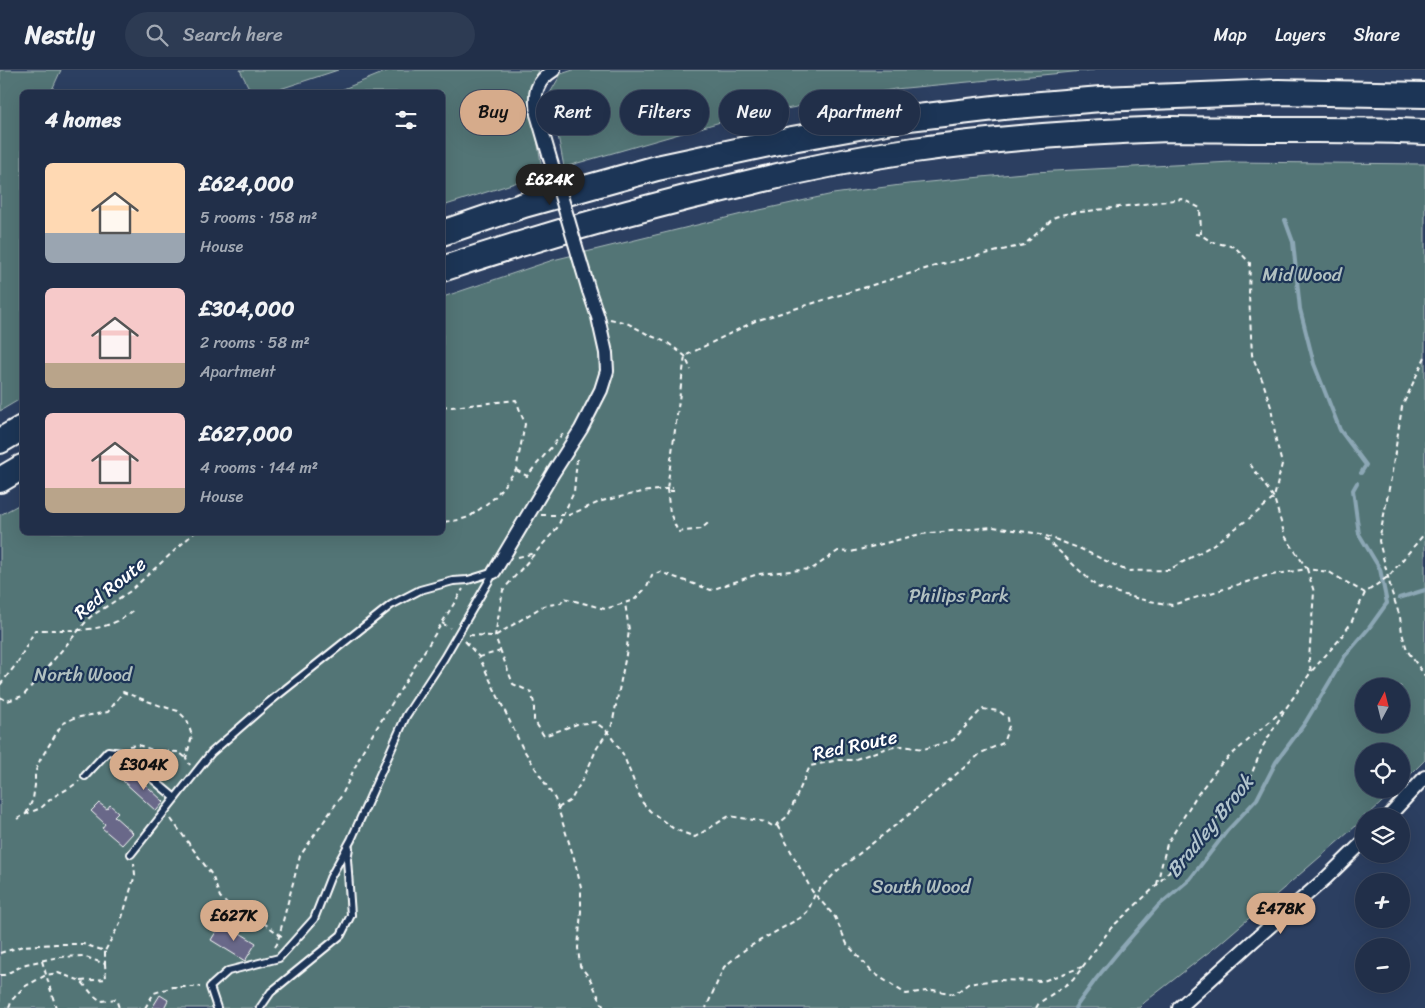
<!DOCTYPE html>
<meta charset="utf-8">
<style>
:root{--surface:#212f49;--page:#2d3b53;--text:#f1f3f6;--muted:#a2a9b4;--line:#3e4a61;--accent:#d6ab8b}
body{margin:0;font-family:Sriracha,sans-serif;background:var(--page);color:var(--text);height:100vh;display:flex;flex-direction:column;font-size:19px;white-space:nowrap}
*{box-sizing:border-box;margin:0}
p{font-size:16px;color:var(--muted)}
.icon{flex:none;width:28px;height:28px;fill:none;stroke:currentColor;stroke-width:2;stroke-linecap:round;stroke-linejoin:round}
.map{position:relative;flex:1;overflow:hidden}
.sheet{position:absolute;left:20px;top:20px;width:425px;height:445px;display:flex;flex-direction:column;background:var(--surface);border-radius:8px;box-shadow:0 5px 20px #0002,0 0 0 1px var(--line)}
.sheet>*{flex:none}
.banner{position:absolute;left:460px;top:20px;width:475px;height:45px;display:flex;gap:10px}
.needle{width:32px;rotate:7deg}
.fabs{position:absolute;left:1355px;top:608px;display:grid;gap:10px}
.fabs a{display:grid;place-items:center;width:55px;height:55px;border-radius:50%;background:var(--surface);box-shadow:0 5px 20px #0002,0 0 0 1px var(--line);font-size:25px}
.price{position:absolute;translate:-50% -42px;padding:0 11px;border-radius:18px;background:var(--accent);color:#111;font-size:16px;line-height:32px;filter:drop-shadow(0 1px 2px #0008)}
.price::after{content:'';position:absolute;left:50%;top:30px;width:15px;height:11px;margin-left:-8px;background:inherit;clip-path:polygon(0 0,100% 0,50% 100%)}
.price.selected{background:#222;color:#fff}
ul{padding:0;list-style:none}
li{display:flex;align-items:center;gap:15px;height:125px;padding:0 25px}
li span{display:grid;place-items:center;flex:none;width:140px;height:100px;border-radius:8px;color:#555}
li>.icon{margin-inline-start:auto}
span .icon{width:60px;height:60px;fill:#fffc;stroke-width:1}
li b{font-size:21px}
h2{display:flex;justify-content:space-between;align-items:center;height:60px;padding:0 25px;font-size:21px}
.tag{padding:0 18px;border-radius:22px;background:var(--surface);box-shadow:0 5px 20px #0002,0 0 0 1px var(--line);font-size:18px;line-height:45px}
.tag.selected{background:var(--accent);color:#111}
header{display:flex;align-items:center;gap:30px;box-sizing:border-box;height:70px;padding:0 25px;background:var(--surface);border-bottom:1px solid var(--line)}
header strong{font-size:24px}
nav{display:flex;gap:28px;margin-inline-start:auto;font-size:18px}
.search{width:350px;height:45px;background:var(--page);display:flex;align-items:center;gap:12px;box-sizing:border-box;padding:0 18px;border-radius:28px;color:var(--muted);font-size:19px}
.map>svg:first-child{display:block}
</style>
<header>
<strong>Nestly</strong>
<div class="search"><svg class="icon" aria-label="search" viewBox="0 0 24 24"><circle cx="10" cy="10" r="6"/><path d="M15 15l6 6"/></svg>Search here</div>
<nav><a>Map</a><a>Layers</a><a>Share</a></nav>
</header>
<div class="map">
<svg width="1425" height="938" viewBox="0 0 1425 938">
<rect width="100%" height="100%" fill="#2c3f61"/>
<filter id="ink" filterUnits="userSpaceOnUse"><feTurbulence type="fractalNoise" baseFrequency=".02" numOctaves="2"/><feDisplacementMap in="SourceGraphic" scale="10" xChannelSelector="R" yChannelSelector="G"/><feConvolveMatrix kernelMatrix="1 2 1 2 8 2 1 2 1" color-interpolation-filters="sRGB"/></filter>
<g filter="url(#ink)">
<g fill="#537576" stroke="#a9baba" fill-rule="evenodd">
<path d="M0 0H61L51 22H22V328L0 341Z"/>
<path d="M240 0H338L271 22H251Z"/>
<path d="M390 0H539L529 23 543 104 443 136 442 22H336Z"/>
<path d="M573 0H1094L895 19 731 49 564 97 550 23 561 4Z"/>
<path d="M1232 92 1425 94V690L1401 714V681H1364V719H1396L1367 746H1364V749L1218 875 1145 932 1139 938H0V445L22 433V462H442L443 227 553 190 746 143 833 124 908 114 1034 102ZM1364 616H1401V654H1364Z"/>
</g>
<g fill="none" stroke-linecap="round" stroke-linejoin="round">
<g stroke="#8ca7b5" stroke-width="4">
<path d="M1285 150 1293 172 1300 239 1314 294 1340 360 1366 395 1361 403"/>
<path d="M1357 413 1353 420 1359 464 1380 499 1387 533"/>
<path d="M1399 528 1425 520"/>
<path d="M1075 938 1096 909 1119 881 1158 836 1190 809 1227 761 1257 729 1276 692 1305 653 1345 586 1369 558 1387 533"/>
</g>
</g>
<g fill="#696789" stroke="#fff">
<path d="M132 702 164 732 156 741 123 711Z"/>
<path d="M99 733 107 739 110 735 118 742 114 746 133 763 122 775 102 758 105 754 91 741Z"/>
<path d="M222 852 256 873 245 891 211 870Z"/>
<path d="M160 925 168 930 164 938H152Z"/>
</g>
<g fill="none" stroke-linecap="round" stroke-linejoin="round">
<g stroke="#fff" stroke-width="10">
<g id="service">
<path d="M85 706 108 681 122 683 175 728"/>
<path d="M131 784 211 683 268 633 391 535 420 520 453 511 468 510 494 502"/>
<path d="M217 938 210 917 228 901 279 888 314 849 330 808 351 770 406 646 444 588 494 502"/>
<path d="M260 938 271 922 341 865 351 845 347 789 349 778"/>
</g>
</g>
<g stroke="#fff" stroke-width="16">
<g id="minor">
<path d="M537 44C534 23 535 12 554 0"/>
<path d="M494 502 553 403 581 359 601 320 607 301 606 283 598 247 589 221"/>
<path d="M1389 746 1425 707"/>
<path d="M1179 938 1252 872 1326 808 1364 771"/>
</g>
</g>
<g stroke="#fff" stroke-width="28">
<g id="motorway">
<path d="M442 163 524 135 657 98 792 69 909 48 1003 37 1101 29 1278 22 1425 25"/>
<path d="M442 199C544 165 647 136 752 112 805 99 859 88 914 80 998 68 1084 62 1169 59 1201 59 1233 60 1264 60 1318 60 1371 59 1425 62"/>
<path d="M0 371 22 358"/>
<path d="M0 410 22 397"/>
</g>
</g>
<g stroke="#fff" stroke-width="2" stroke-dasharray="5 4" stroke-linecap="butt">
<path d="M1195 164 1201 165"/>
<path d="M610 249 627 253 649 265 668 273 685 286 691 300"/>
<path d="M1425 287 1402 337 1391 408 1379 471 1392 523 1400 547 1402 563 1407 580 1425 606"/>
<path d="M442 336 452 337 516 330 525 354 516 400 494 428 480 439 469 447 459 450 442 452"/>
<path d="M577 389 574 422 557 458 503 520 495 566 513 614 531 622 534 633V650L544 666 577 654 595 652 607 661 623 684 642 732 650 741 674 759 695 767 729 746 766 752 774 757 788 746 810 696 838 690H853L887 678 902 676 924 679 953 670 982 639 999 641 1008 648 1009 656 1003 673 981 683 911 743 837 801 815 824 808 841 800 848 747 878 724 897 706 938"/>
<path d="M1250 394 1274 428 1285 466 1307 499 1329 502 1365 523"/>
<path d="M516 400 527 406 564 362"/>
<path d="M667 419 670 443 678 462 701 459 708 453"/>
<path d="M674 421H671L667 419 685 286 755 251 938 195 1024 175 1055 147 1065 144 1182 129 1200 138 1201 165 1212 172 1235 177 1250 193 1249 225 1252 285 1263 312 1271 337 1276 370 1282 394 1274 428 1254 445 1211 476 1169 500 1127 501 1081 479 1041 464"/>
<path d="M541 445H569L602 431 642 422 673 418"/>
<path d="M518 487 535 483"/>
<path d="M442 553 450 558"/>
<path d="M469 565 495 566 543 536 561 533 564 528 605 539 634 530 647 517 652 505 660 502 711 520 758 504 812 499 838 481 851 482 921 464 993 457 1041 464 1097 517 1139 529 1172 535 1266 506 1307 499 1314 522 1309 589 1311 602"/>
<path d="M465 571 479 587 522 677 555 729 574 788 581 817V841L578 878 580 896 589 907 604 938"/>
<path d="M479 587 501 581"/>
<path d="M0 615 18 592 35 560C73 559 104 566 135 539"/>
<path d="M0 627 7 631 23 626 90 547 129 522 195 462"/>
<path d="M129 676 138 675 156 681 179 682 186 688"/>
<path d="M558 738 571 730 585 705 597 678 612 655 626 585 629 560 625 533"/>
<path d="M26 744 33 729 35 715V703L40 690 62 654 74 648 108 642 123 622 161 636 178 641 187 650 192 666 186 688 190 695"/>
<path d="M17 749 26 744 41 738 53 727 71 717 79 711"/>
<path d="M171 749 212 805 220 827 231 838 257 848 284 868"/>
<path d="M777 755 812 821 835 847 847 874 872 902 906 924 933 920 955 924 968 914 995 910 1043 911 1082 897"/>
<path d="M1157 814 1167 774 1197 725 1221 694 1283 640"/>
<path d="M275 877 277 874 300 786 342 725 363 680 463 519"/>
<path d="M0 883 23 876 56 874H83L105 881 121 851 135 805 134 793"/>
<path d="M42 891 56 938"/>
<path d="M0 905H4L26 894 59 887 83 886 105 894V881"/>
<path d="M81 911 106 909 105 894"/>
<path d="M9 938 12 930 24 917 46 905 58 903 81 911 93 925 101 931 116 929 119 938"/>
<path d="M145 938 154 923 173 917H200"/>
<path d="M1036 938 1039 933 1073 910 1111 858 1156 816 1224 740 1245 720 1263 676 1286 638 1311 602 1339 570 1351 553 1365 523 1389 506 1425 463"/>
</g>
<use href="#service" stroke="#1d3557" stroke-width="6"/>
<use href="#minor" stroke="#1d3557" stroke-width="12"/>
<use href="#motorway" stroke="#1d3557" stroke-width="24"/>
<g stroke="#fff" stroke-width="16" stroke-linecap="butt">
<path id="minor-bridge" d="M537 44 589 221"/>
</g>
<use href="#minor-bridge" stroke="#1d3557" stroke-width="12"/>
</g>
</g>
<g text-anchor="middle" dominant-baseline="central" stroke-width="4.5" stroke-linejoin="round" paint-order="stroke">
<g font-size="19" fill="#b2c1c1" stroke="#1d3557">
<text x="1302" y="204">Mid Wood</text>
<text x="959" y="525">Philips Park</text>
<text x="83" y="604">North Wood</text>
<text x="921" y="816">South Wood</text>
</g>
<g font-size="19" fill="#fff" stroke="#1d3557">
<text transform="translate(110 518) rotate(-39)">Red Route</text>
<text transform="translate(855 675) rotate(-12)">Red Route</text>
</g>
<g font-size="20" font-style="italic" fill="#b2c4cd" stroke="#1d3557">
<text transform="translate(1210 756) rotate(-51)">Bradley Brook</text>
</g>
</g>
</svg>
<div class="fabs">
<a><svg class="needle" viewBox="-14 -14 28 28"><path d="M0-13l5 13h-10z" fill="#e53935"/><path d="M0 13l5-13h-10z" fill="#a2a9b4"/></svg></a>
<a><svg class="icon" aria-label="locate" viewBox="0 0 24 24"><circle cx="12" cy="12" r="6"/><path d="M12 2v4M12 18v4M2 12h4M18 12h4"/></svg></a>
<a><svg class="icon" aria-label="layers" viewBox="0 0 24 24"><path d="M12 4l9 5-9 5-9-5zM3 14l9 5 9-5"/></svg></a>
<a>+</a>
<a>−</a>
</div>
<b class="price selected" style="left:550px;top:136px">£624K</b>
<b class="price" style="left:144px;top:721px">£304K</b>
<b class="price" style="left:1281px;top:865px">£478K</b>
<b class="price" style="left:234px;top:872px">£627K</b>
<div class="banner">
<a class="tag selected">Buy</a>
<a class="tag">Rent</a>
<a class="tag">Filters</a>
<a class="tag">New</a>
<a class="tag">Apartment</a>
</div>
<section class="sheet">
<h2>4 homes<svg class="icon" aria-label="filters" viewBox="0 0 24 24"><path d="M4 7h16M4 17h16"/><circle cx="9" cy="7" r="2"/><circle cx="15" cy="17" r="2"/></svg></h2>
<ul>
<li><span style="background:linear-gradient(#ffd9b3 70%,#9aa5b1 0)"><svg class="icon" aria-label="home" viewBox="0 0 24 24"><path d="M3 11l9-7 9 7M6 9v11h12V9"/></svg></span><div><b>£624,000</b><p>5 rooms · 158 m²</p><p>House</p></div></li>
<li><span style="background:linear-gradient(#f6c9c9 75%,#b9a48a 0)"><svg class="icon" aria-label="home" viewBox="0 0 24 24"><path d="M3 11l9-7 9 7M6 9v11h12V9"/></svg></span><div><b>£304,000</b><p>2 rooms · 58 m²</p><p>Apartment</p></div></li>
<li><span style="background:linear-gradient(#f6c9c9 75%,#b9a48a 0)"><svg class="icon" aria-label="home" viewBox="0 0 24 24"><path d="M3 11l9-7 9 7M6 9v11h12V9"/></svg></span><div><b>£627,000</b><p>4 rooms · 144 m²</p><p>House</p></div></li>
</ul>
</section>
</div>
